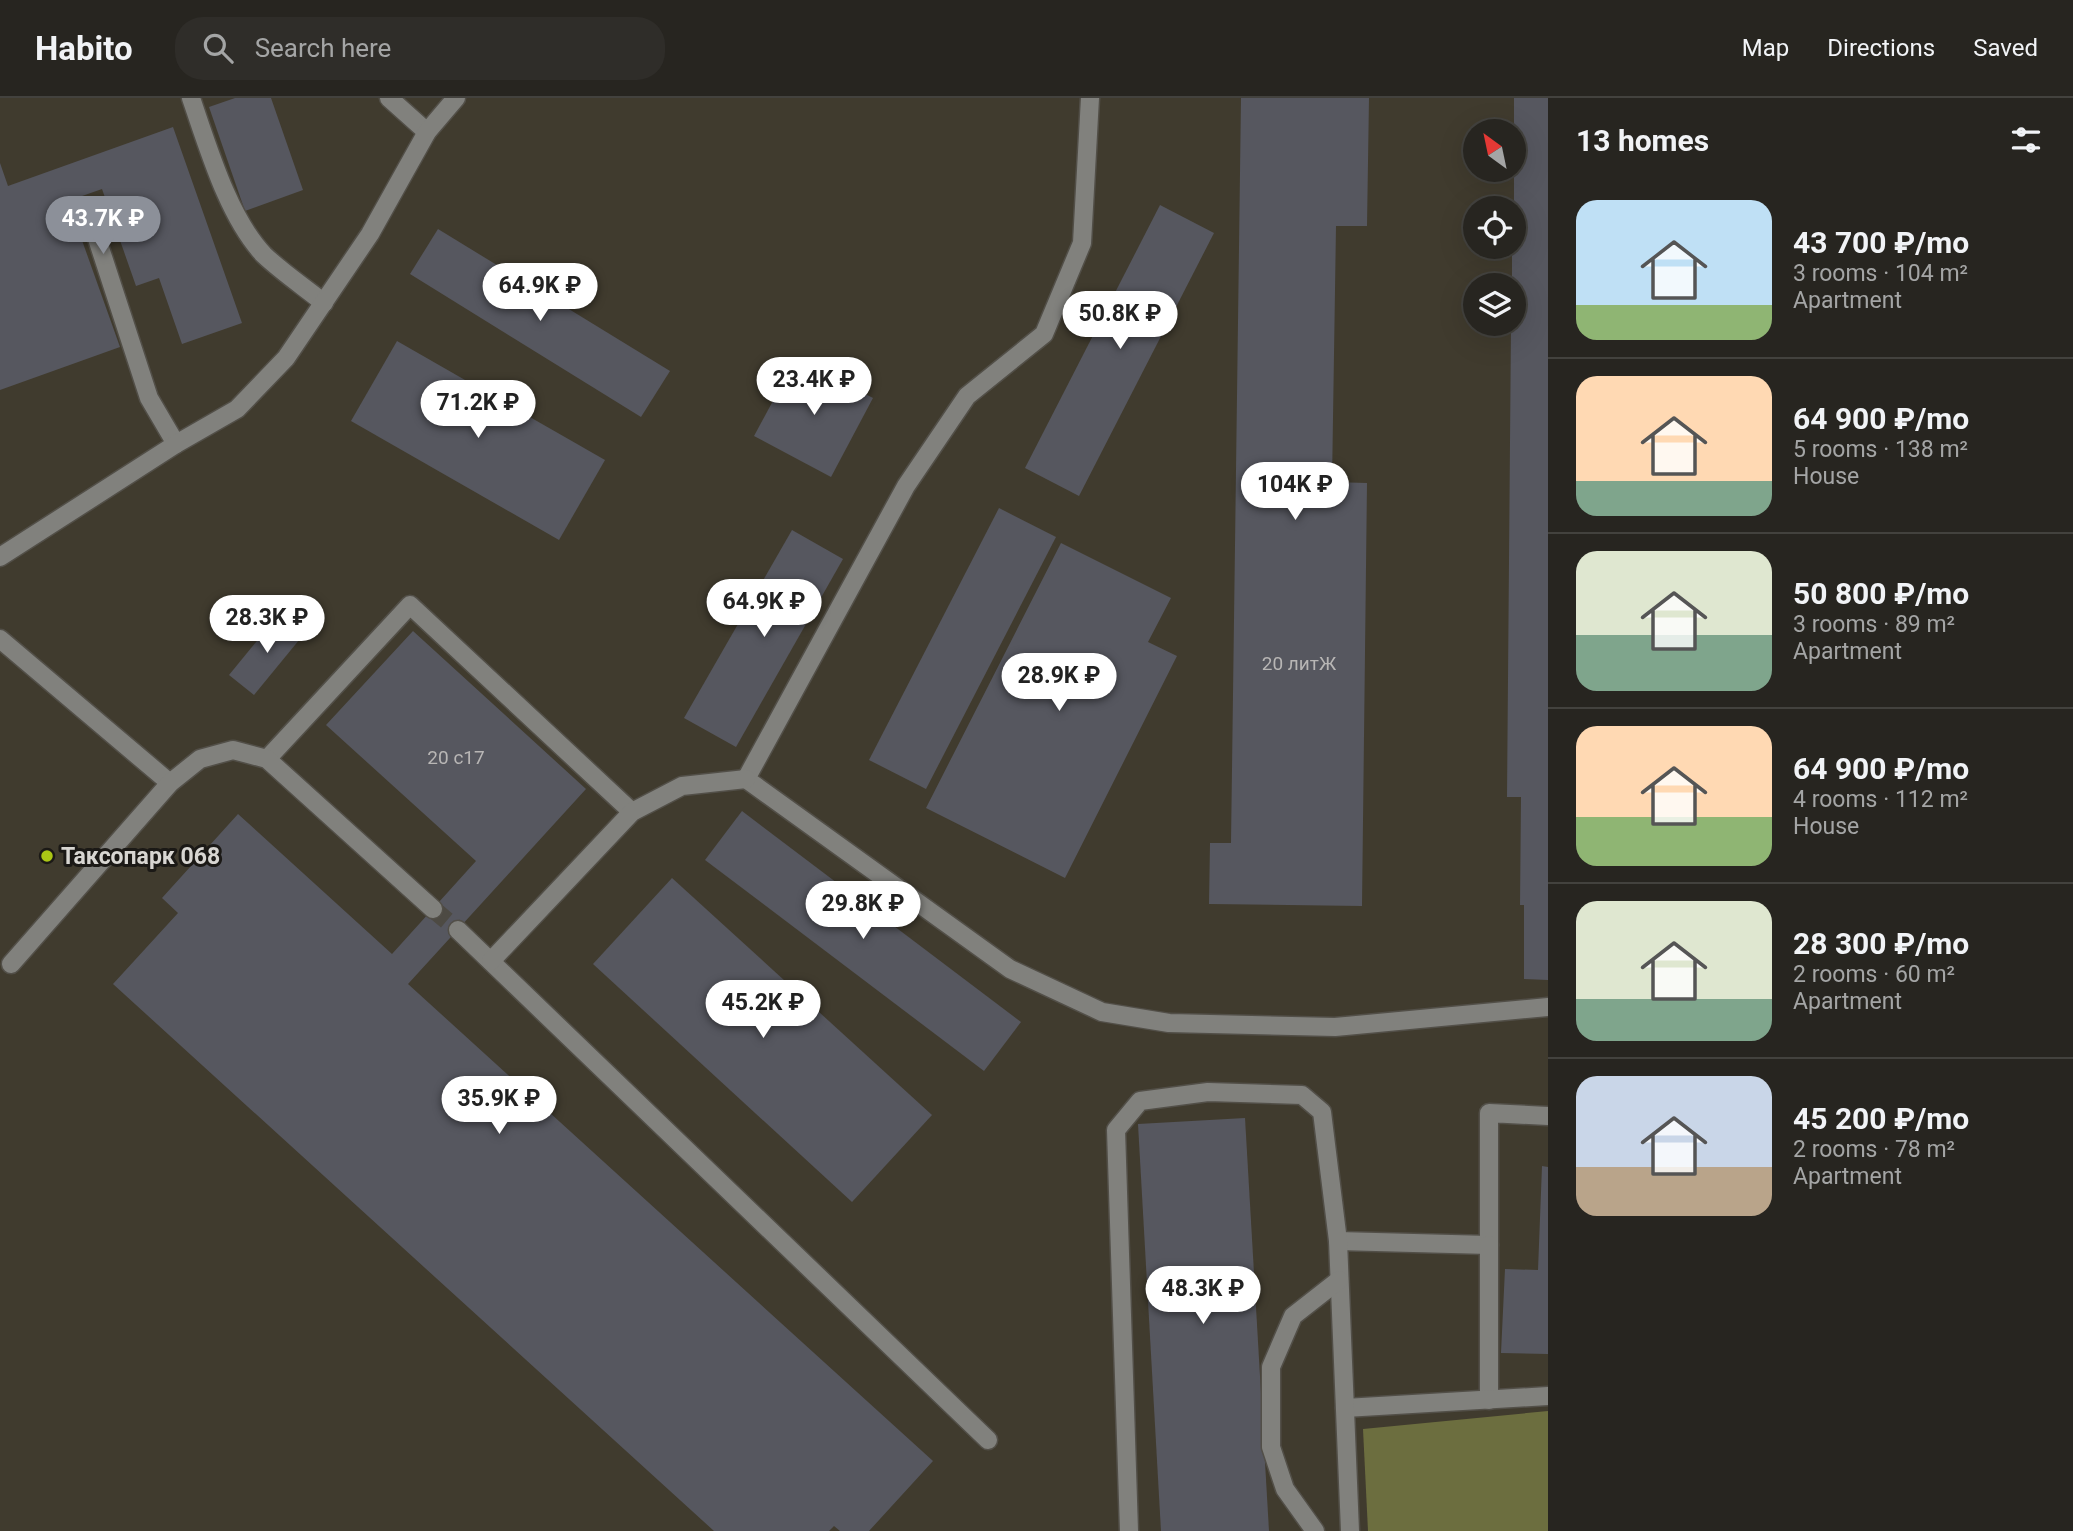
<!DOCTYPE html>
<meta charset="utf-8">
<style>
:root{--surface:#272520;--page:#2f2d29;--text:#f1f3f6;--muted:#a4a5a5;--line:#43423e;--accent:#8c9099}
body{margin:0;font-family:Roboto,sans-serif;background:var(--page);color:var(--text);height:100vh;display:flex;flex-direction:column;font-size:26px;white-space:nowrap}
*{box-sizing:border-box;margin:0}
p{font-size:23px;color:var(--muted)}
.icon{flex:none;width:38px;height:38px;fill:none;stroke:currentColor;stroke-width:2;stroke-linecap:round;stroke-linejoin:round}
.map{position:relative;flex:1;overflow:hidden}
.side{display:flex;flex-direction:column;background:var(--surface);width:525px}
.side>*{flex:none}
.needle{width:46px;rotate:327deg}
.controls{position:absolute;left:1463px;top:21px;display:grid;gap:14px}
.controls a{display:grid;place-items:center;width:63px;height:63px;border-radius:50%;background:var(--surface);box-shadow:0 7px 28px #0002,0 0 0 2px var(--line);font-size:35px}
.price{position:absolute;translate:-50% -60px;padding:0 16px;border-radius:24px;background:#fff;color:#222;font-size:23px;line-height:46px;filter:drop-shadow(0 2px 4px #0008)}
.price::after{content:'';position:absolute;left:50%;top:42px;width:21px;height:16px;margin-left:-10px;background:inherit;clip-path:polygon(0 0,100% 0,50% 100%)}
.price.current{background:var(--accent);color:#fff}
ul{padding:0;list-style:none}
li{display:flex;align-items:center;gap:21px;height:175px;padding:0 28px}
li+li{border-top:2px solid var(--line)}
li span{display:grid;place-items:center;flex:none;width:196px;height:140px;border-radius:21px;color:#555}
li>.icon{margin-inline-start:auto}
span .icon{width:84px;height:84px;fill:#fffc;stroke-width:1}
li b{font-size:30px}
h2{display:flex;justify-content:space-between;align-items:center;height:84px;padding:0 28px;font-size:30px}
header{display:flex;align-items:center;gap:42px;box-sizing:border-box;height:98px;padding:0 35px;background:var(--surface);border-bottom:2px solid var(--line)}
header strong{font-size:33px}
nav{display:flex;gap:38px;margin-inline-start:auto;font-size:24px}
.search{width:490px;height:63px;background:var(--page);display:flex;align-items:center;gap:18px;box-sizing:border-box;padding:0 24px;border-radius:28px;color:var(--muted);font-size:26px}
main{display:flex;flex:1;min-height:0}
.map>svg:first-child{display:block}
</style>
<header>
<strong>Habito</strong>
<div class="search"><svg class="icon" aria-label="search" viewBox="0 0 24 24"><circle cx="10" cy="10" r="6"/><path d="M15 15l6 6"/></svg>Search here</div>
<nav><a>Map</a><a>Directions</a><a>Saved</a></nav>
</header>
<main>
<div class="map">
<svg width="1548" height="1433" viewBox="0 0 1548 1433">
<rect width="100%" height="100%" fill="#34312a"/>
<path fill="#403b2e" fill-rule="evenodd" d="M0 0H1548V1433H0ZM1475 33H1514V72H1475ZM1475 110H1514V149H1475ZM1475 187H1514V226H1475Z"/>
<path fill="#6c6e3f" d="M1548 1313V1433H1368L1363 1331Z"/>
<g fill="#56575f">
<path d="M235 0H271L303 92 245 113 209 9Z"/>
<path d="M1241 0H1369L1367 128H1336L1332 384 1367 385 1362 808 1209 806 1210 745H1231Z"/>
<path d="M1514 0H1548V882L1524 881V807H1520L1521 699H1507L1511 226H1514V187H1512V149H1514Z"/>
<path d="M173 29 242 225 182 246 159 180 136 188 102 91 68 103 120 249 0 292V65L8 88Z"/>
<path d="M1160 107 1214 135 1079 398 1025 370Z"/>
<path d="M438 131 670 273 641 319 410 176Z"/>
<path d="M397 243 605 362 559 442 351 323Z"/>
<path d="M796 260 873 300 831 379 754 338Z"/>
<path d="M999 410 1056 439 926 691 869 662Z"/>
<path d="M792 432 843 461 736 649 684 620Z"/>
<path d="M1061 445 1171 500 1148 544 1177 558 1065 780 926 710Z"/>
<path d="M279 516 304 536 254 597 229 577Z"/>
<path d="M413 533 586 691 408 886 933 1363 869 1433H840L834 1428 829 1433H714L113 886 178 815 162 800 238 716 392 856 476 763 326 627Z"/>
<path d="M742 713 1021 924 984 973 705 762Z"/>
<path d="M672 780 932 1017 852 1104 593 866Z"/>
<path d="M1245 1020 1269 1433H1161L1138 1026Z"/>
<path d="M1542 1068 1548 1069V1256L1501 1255 1505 1171 1538 1172Z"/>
</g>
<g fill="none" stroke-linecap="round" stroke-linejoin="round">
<path stroke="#4d4a43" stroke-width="18" stroke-dasharray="18 9" stroke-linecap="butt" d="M433 811 458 832"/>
<g stroke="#524f48" stroke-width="21">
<g id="minor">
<path d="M191 0C208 49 228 119 264 157 282 174 304 189 324 205"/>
<path d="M389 0 427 34"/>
<path d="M1090 0 1082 145 1044 236 967 298 906 388 746 681 1010 871 1102 914 1169 925 1335 929 1548 909"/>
<path d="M87 110 149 300 176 346"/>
<path d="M0 459 176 346 237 311 286 260 370 136 427 34 456 0"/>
<path d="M0 541 170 685"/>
<path d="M267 661 410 507 632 714"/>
<path d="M458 832 988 1342"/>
<path d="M491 863 632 714 682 688 746 681"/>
<path d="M11 866 170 685 200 661 233 652 267 661 433 811"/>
<path d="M1338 1143 1489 1147V1015L1548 1018"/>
<path d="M1489 1147V1302"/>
<path d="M1345 1310 1548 1298"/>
<path d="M1129 1433 1116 1032 1140 1003 1208 994 1302 997 1322 1014 1338 1143 1350 1433"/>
<path d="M1315 1433 1285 1391 1271 1349V1269L1293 1218 1339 1182"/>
</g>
</g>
<use href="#minor" stroke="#81817d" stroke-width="18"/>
</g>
<circle fill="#abc615" stroke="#1b1916" stroke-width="2.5" cx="47" cy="758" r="7"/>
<g text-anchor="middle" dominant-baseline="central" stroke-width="6" stroke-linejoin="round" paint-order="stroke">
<g font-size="19" fill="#b8b6b5">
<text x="1299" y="565">20 литЖ</text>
<text x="456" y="659">20 с17</text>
</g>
<g font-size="23" font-weight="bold" fill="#d8d6d2" stroke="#1b1916" text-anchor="start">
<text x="61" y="758">Таксопарк 068</text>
</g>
</g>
</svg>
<div class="controls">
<a><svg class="needle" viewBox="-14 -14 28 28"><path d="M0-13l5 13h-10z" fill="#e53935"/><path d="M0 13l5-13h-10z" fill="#a4a5a5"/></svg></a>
<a><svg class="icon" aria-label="locate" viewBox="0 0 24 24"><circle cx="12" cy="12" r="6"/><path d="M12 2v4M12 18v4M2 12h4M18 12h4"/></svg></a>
<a><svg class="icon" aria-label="layers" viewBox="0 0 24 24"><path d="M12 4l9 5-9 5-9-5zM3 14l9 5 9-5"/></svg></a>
</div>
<b class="price current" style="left:103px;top:158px">43.7K ₽</b>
<b class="price" style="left:540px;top:225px">64.9K ₽</b>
<b class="price" style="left:1120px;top:253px">50.8K ₽</b>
<b class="price" style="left:814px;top:319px">23.4K ₽</b>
<b class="price" style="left:478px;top:342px">71.2K ₽</b>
<b class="price" style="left:1295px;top:424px">104K ₽</b>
<b class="price" style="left:764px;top:541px">64.9K ₽</b>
<b class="price" style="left:267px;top:557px">28.3K ₽</b>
<b class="price" style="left:1059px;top:615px">28.9K ₽</b>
<b class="price" style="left:863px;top:843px">29.8K ₽</b>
<b class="price" style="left:763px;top:942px">45.2K ₽</b>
<b class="price" style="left:499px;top:1038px">35.9K ₽</b>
<b class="price" style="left:1203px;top:1228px">48.3K ₽</b>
</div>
<section class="side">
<h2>13 homes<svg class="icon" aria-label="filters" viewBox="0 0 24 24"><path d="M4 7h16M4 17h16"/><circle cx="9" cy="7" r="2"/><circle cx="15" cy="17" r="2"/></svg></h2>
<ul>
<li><span style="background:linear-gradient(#bfe0f5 75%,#8fb573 0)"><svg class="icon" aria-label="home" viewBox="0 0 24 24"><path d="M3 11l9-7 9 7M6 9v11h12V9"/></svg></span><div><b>43 700 ₽/mo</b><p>3 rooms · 104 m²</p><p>Apartment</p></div></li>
<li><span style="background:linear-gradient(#ffd9b3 75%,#7fa58c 0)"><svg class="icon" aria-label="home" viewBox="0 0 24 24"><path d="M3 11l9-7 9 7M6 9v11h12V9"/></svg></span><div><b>64 900 ₽/mo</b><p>5 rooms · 138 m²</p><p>House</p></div></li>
<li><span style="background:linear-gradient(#dfe7d0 60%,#7fa58c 0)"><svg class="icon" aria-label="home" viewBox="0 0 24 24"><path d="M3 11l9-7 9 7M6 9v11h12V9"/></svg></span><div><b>50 800 ₽/mo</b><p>3 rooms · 89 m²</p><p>Apartment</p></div></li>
<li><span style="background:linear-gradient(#ffd9b3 65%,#8fb573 0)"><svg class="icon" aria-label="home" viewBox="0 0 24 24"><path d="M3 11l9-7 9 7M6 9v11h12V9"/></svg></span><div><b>64 900 ₽/mo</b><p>4 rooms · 112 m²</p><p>House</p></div></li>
<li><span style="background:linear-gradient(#dfe7d0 70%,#7fa58c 0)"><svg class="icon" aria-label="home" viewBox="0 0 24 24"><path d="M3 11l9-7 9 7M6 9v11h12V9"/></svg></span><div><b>28 300 ₽/mo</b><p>2 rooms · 60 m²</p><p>Apartment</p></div></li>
<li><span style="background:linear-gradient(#c9d6e8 65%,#b9a48a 0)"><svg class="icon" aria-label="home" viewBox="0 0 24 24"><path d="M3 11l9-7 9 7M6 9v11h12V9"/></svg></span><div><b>45 200 ₽/mo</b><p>2 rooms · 78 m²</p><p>Apartment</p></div></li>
</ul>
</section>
</main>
